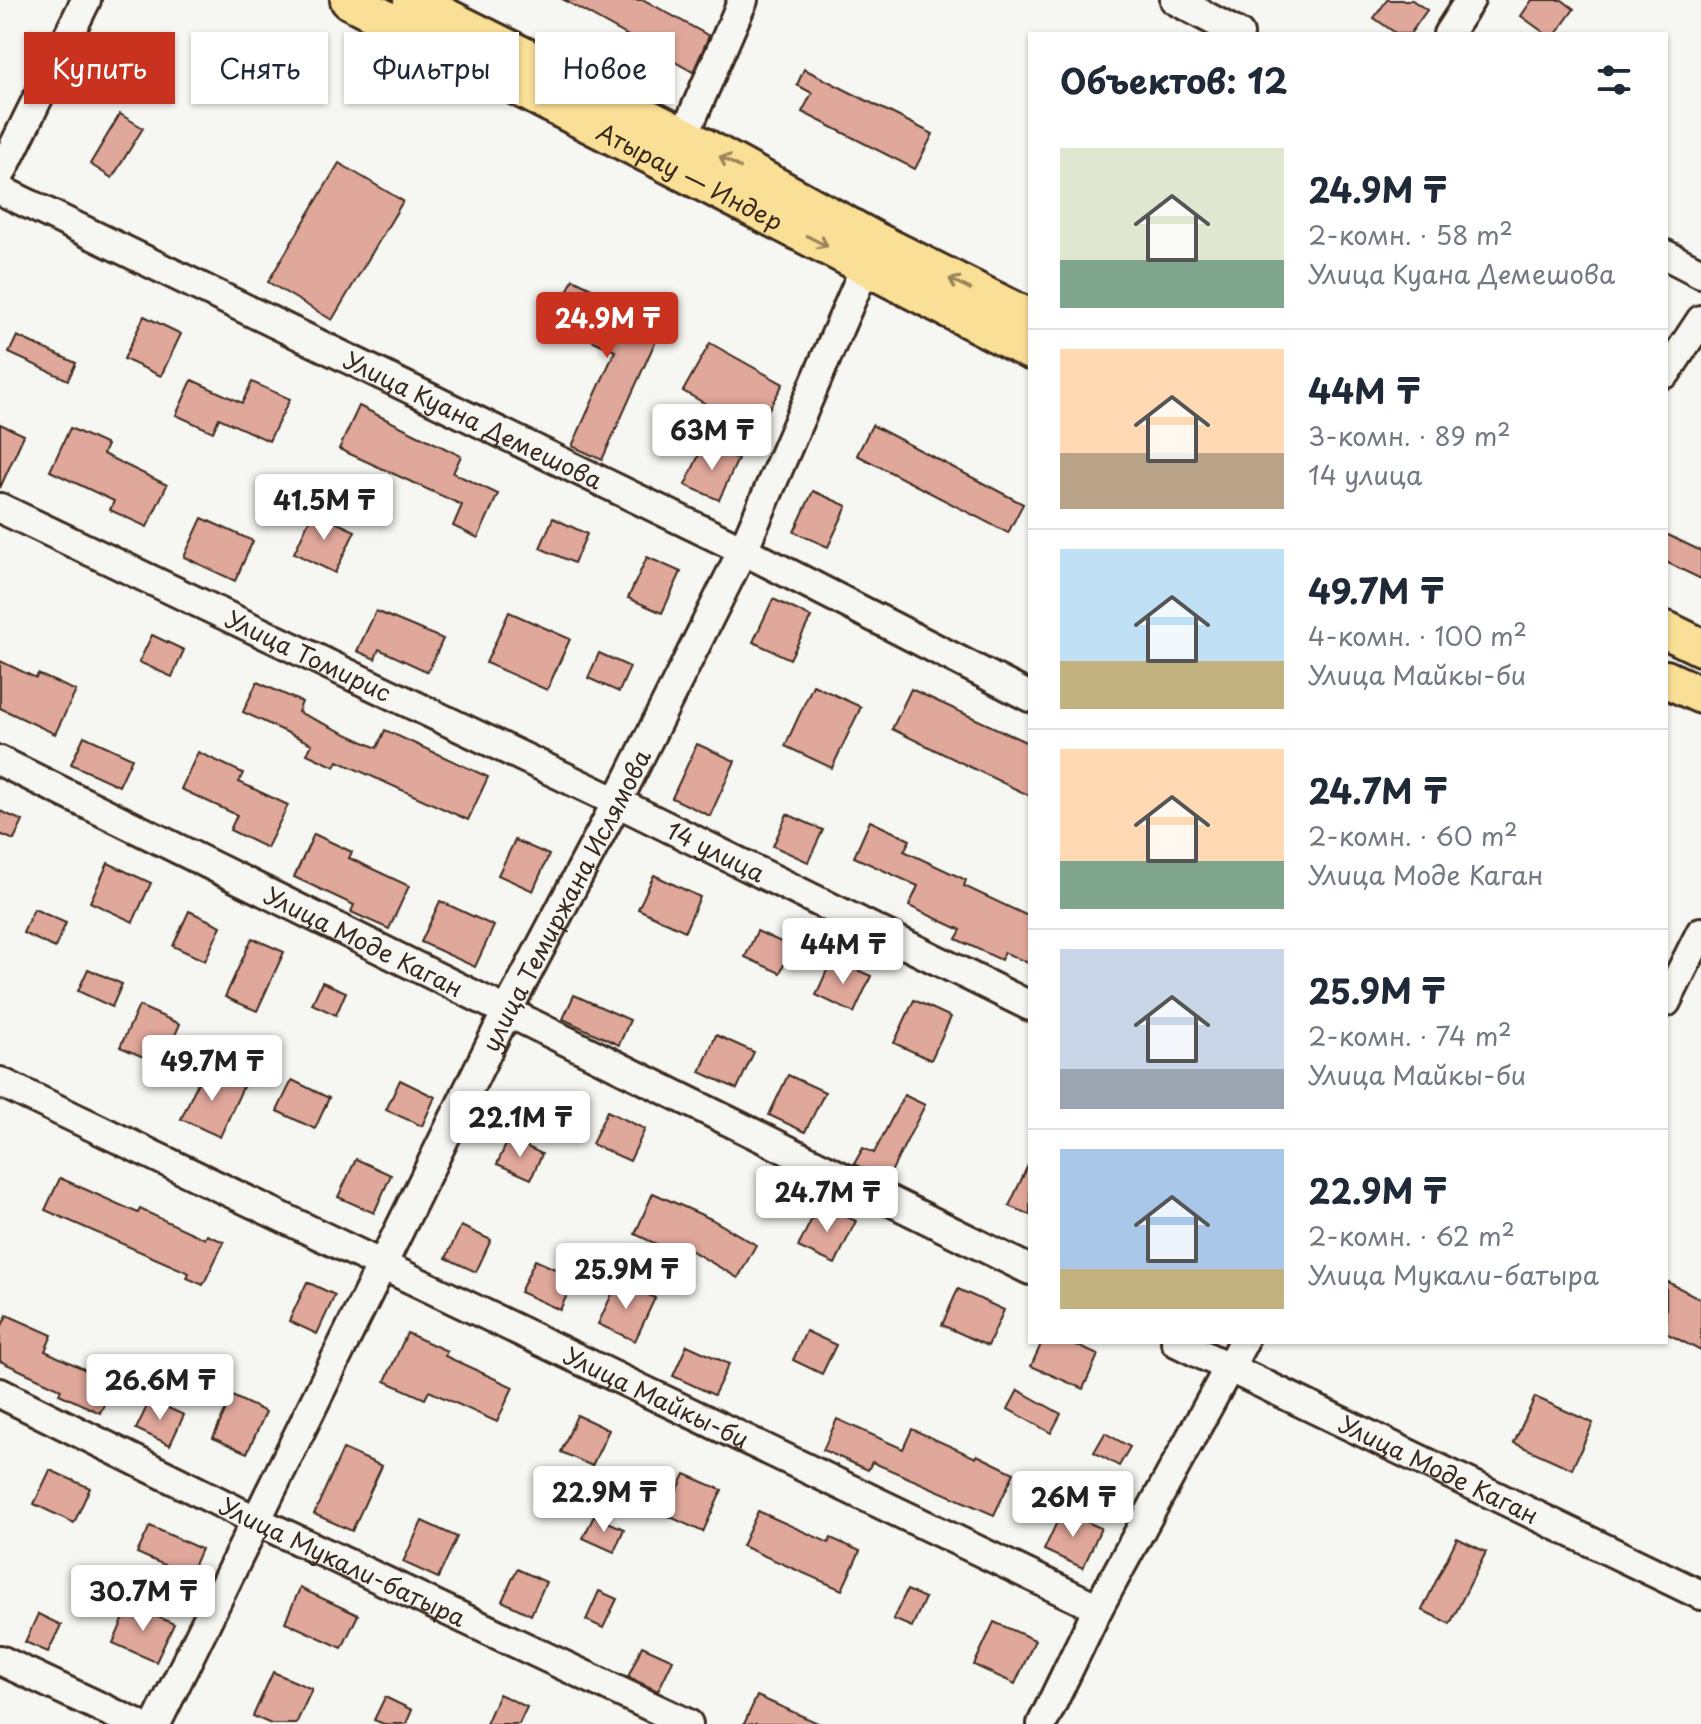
<!DOCTYPE html>
<html lang="ru">
<meta charset="utf-8">
<style>
:root{--surface:#fff;--page:#f6f6f7;--text:#1f2937;--muted:#747a83;--line:#e0e1e3;--accent:#c8321e}
body{margin:0;font-family:"Playpen Sans",sans-serif;background:var(--page);color:var(--text);height:100vh;display:flex;flex-direction:column;font-size:30px;white-space:nowrap}
*{box-sizing:border-box;margin:0}
p{font-size:26px;color:var(--muted)}
.icon{flex:none;width:44px;height:44px;fill:none;stroke:currentColor;stroke-width:2;stroke-linecap:round;stroke-linejoin:round}
.map{position:relative;flex:1;overflow:hidden}
.sheet{position:absolute;left:1028px;top:32px;width:640px;height:1312px;display:flex;flex-direction:column;background:var(--surface);border-radius:0px;box-shadow:0 2px 6px #0004}
.sheet>*{flex:none}
.banner{position:absolute;left:24px;top:32px;width:760px;height:72px;display:flex;gap:16px}
.price{position:absolute;translate:-50% -68px;padding:0 18px;border-radius:8px;background:#fff;color:#222;font-size:26px;line-height:52px;filter:drop-shadow(0 2px 4px #0008)}
.price::after{content:'';position:absolute;left:50%;top:48px;width:24px;height:18px;margin-left:-12px;background:inherit;clip-path:polygon(0 0,100% 0,50% 100%)}
.price.selected{background:var(--accent);color:#fff}
ul{padding:0;list-style:none}
li{display:flex;align-items:center;gap:24px;height:200px;padding:0 32px}
li+li{border-top:2px solid var(--line)}
li span{display:grid;place-items:center;flex:none;width:224px;height:160px;border-radius:0px;color:#555}
li>.icon{margin-inline-start:auto}
span .icon{width:96px;height:96px;fill:#fffc;stroke-width:1}
li b{font-size:34px}
h2{display:flex;justify-content:space-between;align-items:center;height:96px;padding:0 32px;font-size:34px}
.chip{padding:0 28px;border-radius:0px;background:var(--surface);box-shadow:0 2px 6px #0004;font-size:28px;line-height:72px}
.chip.selected{background:var(--accent);color:#fff}
.map>svg:first-child{display:block}
</style>
<div class="map">
<svg width="1701" height="1724" viewBox="0 0 1701 1724">
<rect width="100%" height="100%" fill="#f6f6f2"/>
<filter id="ink" filterUnits="userSpaceOnUse"><feTurbulence type="fractalNoise" baseFrequency=".0125" numOctaves="2"/><feDisplacementMap in="SourceGraphic" scale="16" xChannelSelector="R" yChannelSelector="G"/><feConvolveMatrix kernelMatrix="1 2 1 2 8 2 1 2 1" color-interpolation-filters="sRGB"/></filter>
<g filter="url(#ink)">
<g fill="#e0a79b" stroke="#3b2a1e" stroke-width="2">
<path d="M564 0H644L709 36 693 72Z"/>
<path d="M1387 0H1412L1427 10 1410 34H1397L1374 18Z"/>
<path d="M1532 0H1562L1574 9 1556 34H1546L1521 16Z"/>
<path d="M804 69 933 134 915 169 802 112 812 93 797 85Z"/>
<path d="M120 114 143 128 112 178 90 164Z"/>
<path d="M339 163 403 201 332 320 268 282Z"/>
<path d="M573 279 610 297 607 304 661 329 602 460 572 446 615 351 553 322Z"/>
<path d="M144 316 181 334 161 376 124 359Z"/>
<path d="M17 336 76 363 68 380 9 353Z"/>
<path d="M710 343 783 384 756 432 683 391Z"/>
<path d="M192 380 242 403 252 382 290 399 269 441 219 418 213 432 176 415Z"/>
<path d="M359 406 461 456 453 473 498 494 478 538 453 526 462 505 339 449Z"/>
<path d="M0 424 24 435 0 488Z"/>
<path d="M872 425 1023 504 1008 533 857 455Z"/>
<path d="M70 428 107 445 103 454 167 485 147 527 110 510 114 501 50 471Z"/>
<path d="M704 444 738 459 719 500 685 485Z"/>
<path d="M813 491 847 506 828 547 794 532Z"/>
<path d="M313 512 355 531 335 573 294 553Z"/>
<path d="M202 518 253 541 235 581 184 557Z"/>
<path d="M553 518 587 534 574 563 540 548Z"/>
<path d="M1666 534 1701 551V579L1666 562Z"/>
<path d="M647 557 681 572 662 613 628 598Z"/>
<path d="M773 599 811 617 790 659 753 642Z"/>
<path d="M376 611 443 639 428 672 379 649 375 659 357 651Z"/>
<path d="M509 612 570 639 547 690 486 663Z"/>
<path d="M152 635 184 650 172 677 139 662Z"/>
<path d="M599 653 630 667 619 692 588 678Z"/>
<path d="M0 661 36 678 38 674 76 691 55 734 0 708Z"/>
<path d="M257 682 302 702 298 712 377 748 385 730 488 777 468 820 338 761 335 767 307 754 312 744 243 712Z"/>
<path d="M813 685 861 707 832 768 785 746Z"/>
<path d="M911 689 1030 744V796L892 729Z"/>
<path d="M84 736 132 758 119 786 71 764Z"/>
<path d="M697 744 735 761 710 816 672 798Z"/>
<path d="M198 752 243 773 239 782 288 805 267 848 230 830 237 815 181 789Z"/>
<path d="M0 811 23 821 14 840 0 834Z"/>
<path d="M787 814 823 830 808 862 773 846Z"/>
<path d="M870 821 910 840 904 851 966 880 964 886 1030 917V964L1004 952 1001 960 956 939 961 930 909 906 918 886 854 857Z"/>
<path d="M314 834 352 852 349 858 409 886 389 929 351 912 354 905 294 877Z"/>
<path d="M515 840 549 855 533 891 498 875Z"/>
<path d="M108 863 151 883 133 922 90 902Z"/>
<path d="M654 875 700 897 685 931 638 909Z"/>
<path d="M440 901 494 926 475 967 421 942Z"/>
<path d="M34 909 66 923 55 948 23 933Z"/>
<path d="M189 911 221 926 205 961 173 946Z"/>
<path d="M757 931 792 947 780 973 745 957Z"/>
<path d="M252 938 284 952 257 1011 225 997Z"/>
<path d="M832 959 871 976 854 1013 816 995Z"/>
<path d="M88 969 122 984 112 1007 78 991Z"/>
<path d="M322 982 346 992 336 1015 312 1004Z"/>
<path d="M574 995 630 1020 619 1045 563 1019Z"/>
<path d="M914 1000 951 1017 931 1060 894 1043Z"/>
<path d="M139 1006 180 1024 162 1065 120 1047Z"/>
<path d="M716 1035 754 1052 737 1089 700 1072Z"/>
<path d="M204 1069 243 1087 220 1137 181 1119Z"/>
<path d="M788 1075 825 1092 805 1132 769 1115Z"/>
<path d="M292 1080 329 1098 315 1129 277 1111Z"/>
<path d="M400 1080 435 1097 422 1126 386 1110Z"/>
<path d="M904 1095 925 1105 887 1180 854 1164 863 1148 874 1153Z"/>
<path d="M607 1111 645 1129 630 1161 592 1144Z"/>
<path d="M509 1138 542 1154 531 1179 497 1164Z"/>
<path d="M356 1159 391 1175 374 1213 338 1197Z"/>
<path d="M1030 1161V1215L1009 1206Z"/>
<path d="M60 1178 138 1213 140 1209 205 1239 207 1235 224 1242 203 1285 187 1278 189 1273 45 1210Z"/>
<path d="M653 1193 711 1219 756 1245 738 1278 685 1247 681 1256 635 1234Z"/>
<path d="M819 1204 856 1221 835 1264 798 1247Z"/>
<path d="M461 1226 491 1240 476 1272 446 1258Z"/>
<path d="M535 1260 575 1278 560 1310 520 1292Z"/>
<path d="M618 1281 655 1298 635 1341 598 1324Z"/>
<path d="M1666 1281 1701 1299V1351L1666 1333Z"/>
<path d="M307 1282 335 1295 317 1334 289 1321Z"/>
<path d="M958 1289 1004 1310 988 1346 942 1325Z"/>
<path d="M7 1315 52 1335 45 1351 114 1383 100 1413 59 1394 61 1389 0 1361V1330Z"/>
<path d="M806 1331 836 1345 822 1374 793 1360Z"/>
<path d="M407 1333 447 1351 445 1356 513 1387 497 1422 429 1391 425 1399 385 1381Z"/>
<path d="M1042 1342H1069L1098 1355 1083 1389 1031 1366Z"/>
<path d="M687 1345 729 1364 714 1395 673 1376Z"/>
<path d="M1018 1390 1061 1414 1051 1433 1008 1409Z"/>
<path d="M232 1396 266 1412 247 1453 213 1438Z"/>
<path d="M1535 1397 1593 1423 1572 1469 1514 1443Z"/>
<path d="M150 1400 184 1415 170 1445 136 1429Z"/>
<path d="M577 1415 609 1430 592 1466 561 1452Z"/>
<path d="M837 1419 903 1449 912 1429 976 1458 977 1455 1014 1473 994 1515 872 1462 868 1470 823 1450Z"/>
<path d="M1105 1433 1130 1447 1119 1466 1094 1452Z"/>
<path d="M343 1449 382 1466 352 1531 314 1514Z"/>
<path d="M50 1470 90 1488 74 1523 34 1504Z"/>
<path d="M685 1474 722 1490 703 1532 666 1515Z"/>
<path d="M758 1511 829 1543 831 1538 860 1551 842 1590 742 1546Z"/>
<path d="M1062 1511 1101 1528 1083 1568 1044 1550Z"/>
<path d="M594 1516 624 1529 614 1552 583 1538Z"/>
<path d="M422 1521 457 1537 438 1578 403 1562Z"/>
<path d="M150 1526 201 1549 189 1576 137 1553Z"/>
<path d="M1457 1538 1486 1552 1450 1624 1422 1610Z"/>
<path d="M517 1569 546 1582 531 1615 502 1601Z"/>
<path d="M300 1588 358 1615 342 1648 285 1622Z"/>
<path d="M907 1590 925 1598 912 1627 893 1619Z"/>
<path d="M599 1591 617 1599 603 1628 586 1620Z"/>
<path d="M130 1604 174 1624 156 1662 113 1643Z"/>
<path d="M38 1614 61 1625 48 1652 25 1642Z"/>
<path d="M994 1622 1035 1640 1015 1684 974 1665Z"/>
<path d="M642 1646 673 1660 658 1691 628 1677Z"/>
<path d="M273 1672 312 1689 296 1724H271L253 1716Z"/>
<path d="M499 1694 527 1707 519 1724H486Z"/>
<path d="M757 1696 820 1724H744Z"/>
<path d="M385 1697 412 1710 406 1724H384L374 1720Z"/>
</g>
<g fill="none" stroke-linecap="round" stroke-linejoin="round">
<g stroke="#3b2a1e" stroke-width="34">
<g id="minor">
<path d="M1175 0 1239 34"/>
<path d="M1448 34 1470 0"/>
<path d="M684 136 743 0"/>
<path d="M0 175 86 0"/>
<path id="s1" d="M0 190 743 550 1030 697"/>
<path d="M1666 255 1701 273"/>
<path d="M1666 373 1701 320"/>
<path id="s2" d="M0 508 617 802 1030 1006"/>
<path id="s3" d="M0 761 1030 1270"/>
<path d="M1666 1002 1701 932"/>
<path id="s4" d="M0 1082 1098 1608"/>
<path id="s5" d="M1176 1342 1701 1595"/>
<path id="s6" d="M0 1393 257 1521 688 1724"/>
<path d="M0 1660 136 1724"/>
<path id="s7" d="M156 1724 507 1011 617 802 743 550 873 249"/>
<path d="M1042 1724 1098 1608 1243 1342"/>
</g>
</g>
<g stroke="#3b2a1e" stroke-width="42">
<g id="major">
<path id="s8" d="M349 0 1030 351"/>
<path d="M412 0 684 136 876 241 1030 318"/>
<path d="M1666 630 1701 647"/>
<path d="M1666 679 1701 695"/>
</g>
</g>
<use href="#minor" stroke="#f6f6f2" stroke-width="28"/>
<use href="#major" stroke="#fadf96" stroke-width="36"/>
</g>
<defs><path id="oneway-shaft" d="M-6 0H5M1.5-3L5.5 0L1.5 3" fill="none" stroke-width="1.6" stroke-linecap="round" stroke-linejoin="round" transform="scale(2)"/></defs>
<g stroke="#9a845a">
<use href="#oneway-shaft" transform="translate(730 162) rotate(-151)"/>
<use href="#oneway-shaft" transform="translate(817 241) rotate(27)"/>
<use href="#oneway-shaft" transform="translate(960 284) rotate(-154)"/>
</g>
</g>
<g text-anchor="middle" dominant-baseline="central" stroke-width="6" stroke-linejoin="round" paint-order="stroke">
<g font-size="24" fill="#3b2a1e" stroke="#f6f6f2">
<text stroke="none"><textPath href="#s8" startOffset="384">Атырау — Индер</textPath></text>
<text stroke="none"><textPath href="#s1" startOffset="526">Улица Куана Демешова</textPath></text>
<text stroke="none"><textPath href="#s2" startOffset="342">Улица Томирис</textPath></text>
<text stroke="none"><textPath href="#s2" startOffset="794">14 улица</textPath></text>
<text stroke="none"><textPath href="#s7" startOffset="920">улица Темиржана Ислямова</textPath></text>
<text stroke="none"><textPath href="#s3" startOffset="406">Улица Моде Каган</textPath></text>
<text stroke="none"><textPath href="#s4" startOffset="728">Улица Майкы-би</textPath></text>
<text stroke="none"><textPath href="#s5" startOffset="292">Улица Моде Каган</textPath></text>
<text stroke="none"><textPath href="#s6" startOffset="382">Улица Мукали-батыра</textPath></text>
</g>
</g>
</svg>
<b class="price selected" style="left:607px;top:360px">24.9M ₸</b>
<b class="price" style="left:712px;top:472px">63M ₸</b>
<b class="price" style="left:324px;top:542px">41.5M ₸</b>
<b class="price" style="left:843px;top:986px">44M ₸</b>
<b class="price" style="left:212px;top:1103px">49.7M ₸</b>
<b class="price" style="left:520px;top:1159px">22.1M ₸</b>
<b class="price" style="left:827px;top:1234px">24.7M ₸</b>
<b class="price" style="left:626px;top:1311px">25.9M ₸</b>
<b class="price" style="left:160px;top:1422px">26.6M ₸</b>
<b class="price" style="left:604px;top:1534px">22.9M ₸</b>
<b class="price" style="left:1073px;top:1539px">26M ₸</b>
<b class="price" style="left:143px;top:1633px">30.7M ₸</b>
<div class="banner">
<a class="chip selected">Купить</a>
<a class="chip">Снять</a>
<a class="chip">Фильтры</a>
<a class="chip">Новое</a>
</div>
<section class="sheet">
<h2>Объектов: 12<svg class="icon" aria-label="filters" viewBox="0 0 24 24"><path d="M4 7h16M4 17h16"/><circle cx="9" cy="7" r="2"/><circle cx="15" cy="17" r="2"/></svg></h2>
<ul>
<li><span style="background:linear-gradient(#dfe7d0 70%,#7fa58c 0)"><svg class="icon" aria-label="home" viewBox="0 0 24 24"><path d="M3 11l9-7 9 7M6 9v11h12V9"/></svg></span><div><b>24.9M ₸</b><p>2-комн. · 58 m²</p><p>Улица Куана Демешова</p></div></li>
<li><span style="background:linear-gradient(#ffd9b3 65%,#b9a48a 0)"><svg class="icon" aria-label="home" viewBox="0 0 24 24"><path d="M3 11l9-7 9 7M6 9v11h12V9"/></svg></span><div><b>44M ₸</b><p>3-комн. · 89 m²</p><p>14 улица</p></div></li>
<li><span style="background:linear-gradient(#bfe0f5 70%,#c2b280 0)"><svg class="icon" aria-label="home" viewBox="0 0 24 24"><path d="M3 11l9-7 9 7M6 9v11h12V9"/></svg></span><div><b>49.7M ₸</b><p>4-комн. · 100 m²</p><p>Улица Майкы-би</p></div></li>
<li><span style="background:linear-gradient(#ffd9b3 70%,#7fa58c 0)"><svg class="icon" aria-label="home" viewBox="0 0 24 24"><path d="M3 11l9-7 9 7M6 9v11h12V9"/></svg></span><div><b>24.7M ₸</b><p>2-комн. · 60 m²</p><p>Улица Моде Каган</p></div></li>
<li><span style="background:linear-gradient(#c9d6e8 75%,#9aa5b1 0)"><svg class="icon" aria-label="home" viewBox="0 0 24 24"><path d="M3 11l9-7 9 7M6 9v11h12V9"/></svg></span><div><b>25.9M ₸</b><p>2-комн. · 74 m²</p><p>Улица Майкы-би</p></div></li>
<li><span style="background:linear-gradient(#a9c7e8 75%,#c2b280 0)"><svg class="icon" aria-label="home" viewBox="0 0 24 24"><path d="M3 11l9-7 9 7M6 9v11h12V9"/></svg></span><div><b>22.9M ₸</b><p>2-комн. · 62 m²</p><p>Улица Мукали-батыра</p></div></li>
</ul>
</section>
</div>
